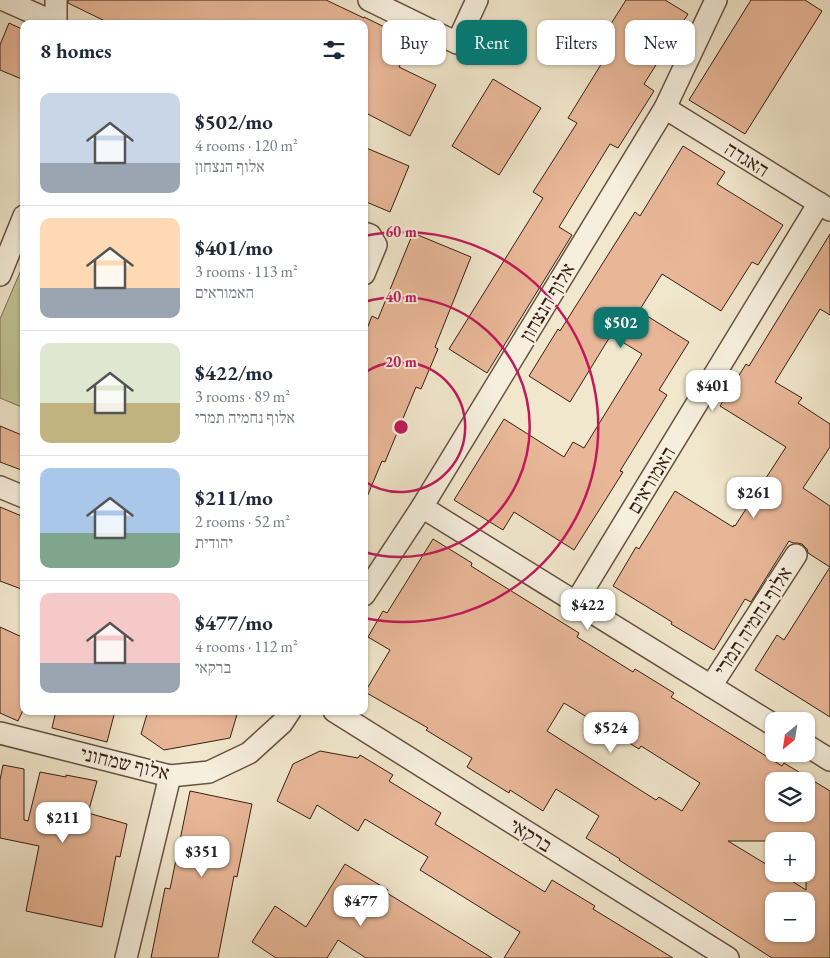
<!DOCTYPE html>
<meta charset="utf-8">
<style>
:root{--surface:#fff;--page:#f6f6f7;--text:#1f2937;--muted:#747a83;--line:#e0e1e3;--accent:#0f766e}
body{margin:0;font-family:"EB Garamond","Frank Ruhl Libre",serif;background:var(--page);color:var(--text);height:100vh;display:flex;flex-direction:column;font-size:19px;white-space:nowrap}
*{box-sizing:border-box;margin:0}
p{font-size:16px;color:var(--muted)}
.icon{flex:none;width:28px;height:28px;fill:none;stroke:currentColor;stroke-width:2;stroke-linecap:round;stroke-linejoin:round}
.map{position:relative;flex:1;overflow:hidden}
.details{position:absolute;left:20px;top:20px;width:348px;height:695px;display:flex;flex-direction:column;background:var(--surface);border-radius:10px;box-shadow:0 1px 4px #0004}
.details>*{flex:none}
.guide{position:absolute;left:382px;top:20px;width:372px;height:45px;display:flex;gap:10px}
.needle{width:32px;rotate:210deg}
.buttons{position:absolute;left:765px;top:712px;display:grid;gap:10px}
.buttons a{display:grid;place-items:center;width:50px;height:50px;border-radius:10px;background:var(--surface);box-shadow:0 1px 4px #0004;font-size:25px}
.price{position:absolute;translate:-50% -42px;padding:0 11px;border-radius:10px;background:#fff;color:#222;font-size:16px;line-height:32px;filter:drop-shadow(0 1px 2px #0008)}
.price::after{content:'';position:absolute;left:50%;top:30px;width:15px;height:11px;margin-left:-8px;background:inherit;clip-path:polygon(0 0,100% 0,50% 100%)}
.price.current{background:var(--accent);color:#fff}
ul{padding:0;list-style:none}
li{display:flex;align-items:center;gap:15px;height:125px;padding:0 20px}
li+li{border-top:1px solid var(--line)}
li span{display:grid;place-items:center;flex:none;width:140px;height:100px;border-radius:10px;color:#555}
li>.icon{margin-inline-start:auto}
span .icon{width:60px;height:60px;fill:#fffc;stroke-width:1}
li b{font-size:21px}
h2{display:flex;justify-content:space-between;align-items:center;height:60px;padding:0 20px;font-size:21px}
.chip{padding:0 18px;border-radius:10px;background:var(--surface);box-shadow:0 1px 4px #0004;font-size:18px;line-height:45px}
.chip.current{background:var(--accent);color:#fff}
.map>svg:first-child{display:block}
</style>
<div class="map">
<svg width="830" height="958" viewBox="0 0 830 958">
<rect width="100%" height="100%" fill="#f1e7cc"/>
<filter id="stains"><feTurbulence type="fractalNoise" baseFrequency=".004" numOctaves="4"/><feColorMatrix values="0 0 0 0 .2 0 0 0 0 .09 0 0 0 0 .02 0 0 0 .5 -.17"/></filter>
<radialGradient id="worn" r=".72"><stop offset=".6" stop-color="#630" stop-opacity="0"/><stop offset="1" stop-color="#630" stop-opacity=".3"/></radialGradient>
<path fill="#c0c493" stroke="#7c7152" d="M24 263V408L0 398V319Z"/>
<g fill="#e8b798" stroke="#371e12" fill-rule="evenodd">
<path d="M68 0H326L364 18V17L413 41 399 67 436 85 410 136 364 112V24H111L68 3Z"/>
<path d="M626 0H665L688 14 644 84 654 91 618 148 610 144 559 227 572 235 487 373 449 349 543 198 533 192 577 123 568 118 613 45 602 38Z"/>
<path d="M751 0H805L822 11 745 134 689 100Z"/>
<path d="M9 23 24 30V80L0 70V45Z"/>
<path d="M493 79 541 108 499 175 452 146Z"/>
<path d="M683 146 725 172 717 184 783 225 758 265 752 262 721 311 662 274 639 311 689 342 659 390 667 395 620 471 623 472 574 550 514 512 503 530 454 500 504 419 564 457 573 442 584 448 642 354 611 335 570 402 529 376 558 329 560 331 635 212 640 216Z"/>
<path d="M364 147 409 166 390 212 364 201Z"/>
<path d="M413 233 471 257 435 347 438 349 421 389 416 387 385 462 382 461 364 504V336L372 316 378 319Z"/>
<path d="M830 234V315L820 309 775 382 802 398 798 403 830 424V447L803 488 830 506V717L755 670 777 635 784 640 830 567 808 553 807 549 802 544 797 543H793L789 541 751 602 745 599 714 650 671 624 672 622 613 586 636 547 639 549 675 491 733 527 734 525 735 526 786 447 720 406 746 364 749 366Z"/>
<path d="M0 426 24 436V471L0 462Z"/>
<path d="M0 507 24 517V590L0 581Z"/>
<path d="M433 539 472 563 471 566 579 633 577 637 633 672 635 669 674 693 671 697 782 766 784 763 830 791V958H772L619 860 620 859 586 838 599 816 556 789 543 811 510 790 509 793 467 767 472 758 426 730 428 728 365 692 390 650 368 637 383 611 387 613ZM564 703 639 749 641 746 700 783 682 811 659 797 656 800 547 731ZM774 781H806V814H774ZM728 841H806V890L781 874H774V869ZM774 901H806V934H774Z"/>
<path d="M0 627 24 638V708L18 721 0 713Z"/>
<path d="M56 711H115L107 742 52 728Z"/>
<path d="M148 711H238L230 738 164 750 141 734Z"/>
<path d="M320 751 358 758 360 755 393 775 389 781 441 813 435 824 545 892 552 880 595 906 593 909 673 958H504L520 932 420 870 428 857 365 819 358 831 317 805 310 819 277 801 293 764Z"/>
<path d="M3 765 24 769V820L28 821 40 772 66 777V775L97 781 88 813 127 824 120 857 116 856 102 927 26 911 39 846 0 838V780Z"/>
<path d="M190 791 252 804 237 877 234 876 218 958H151L165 888 170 889Z"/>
<path d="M345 864 388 890 387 893 492 958H366L338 940 327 958H276L252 942 275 906 306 927Z"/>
</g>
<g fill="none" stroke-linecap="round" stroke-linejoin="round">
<g stroke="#665040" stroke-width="24">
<g id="street">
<path d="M4 0 56 23"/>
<path d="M369 0 457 43 477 0"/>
<path d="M56 24V0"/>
<path d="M665 108 830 210"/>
<path d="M364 233 370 235 376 245 364 274"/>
<path d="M0 275 24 216"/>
<path d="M0 487 24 497"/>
<path d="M422 507 774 725"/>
<path d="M364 595 422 507 665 108 716 0"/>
<path d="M576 602 819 203"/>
<path d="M711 686 796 555"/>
<path d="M334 711 728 958"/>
<path d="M0 733 170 776 209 772 249 753 282 723 290 711"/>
<path d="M806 745 830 760"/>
<path d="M126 958 170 776"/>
</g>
</g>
<use href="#street" stroke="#f6efde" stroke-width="21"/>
</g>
<g fill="none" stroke="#c2185b" stroke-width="2.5">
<path d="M364 373A65 65 0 1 1 364 481"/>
<path d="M364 302A130 130 0 1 1 364 552"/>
<path d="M364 236A195 195 0 1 1 364 618"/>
</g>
<g text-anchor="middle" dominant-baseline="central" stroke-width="4" stroke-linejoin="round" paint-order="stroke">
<g font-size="20" fill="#371e12" stroke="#f6efde">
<text transform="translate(747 159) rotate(32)">האגדה</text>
<text transform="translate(547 302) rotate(-59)">אלוף הנצחון</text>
<text transform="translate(651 480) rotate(-59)">האמוראים</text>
<text transform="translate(753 621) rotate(-57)">אלוף נחמיה תמרי</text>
<text transform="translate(125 763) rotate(13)">אלוף שמחוני</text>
<text transform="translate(531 835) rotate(32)">ברקאי</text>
</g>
</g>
<circle cx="401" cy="427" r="8" fill="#c2185b" stroke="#f6efde" stroke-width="2.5"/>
<g font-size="15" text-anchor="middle" font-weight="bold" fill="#c2185b" stroke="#f6efde" stroke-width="4" stroke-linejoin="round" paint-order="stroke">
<text x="401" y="237">60 m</text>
<text x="401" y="302">40 m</text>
<text x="401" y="367">20 m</text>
</g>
<rect width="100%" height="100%" filter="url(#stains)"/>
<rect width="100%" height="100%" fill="url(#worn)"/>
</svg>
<div class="buttons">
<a><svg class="needle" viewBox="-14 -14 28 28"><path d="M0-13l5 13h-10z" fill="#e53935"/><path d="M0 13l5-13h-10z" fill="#747a83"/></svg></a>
<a><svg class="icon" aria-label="layers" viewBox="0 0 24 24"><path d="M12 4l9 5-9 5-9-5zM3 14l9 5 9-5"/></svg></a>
<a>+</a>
<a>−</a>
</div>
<b class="price current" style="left:621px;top:349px">$502</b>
<b class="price" style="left:713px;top:412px">$401</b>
<b class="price" style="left:754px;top:519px">$261</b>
<b class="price" style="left:588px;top:631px">$422</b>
<b class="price" style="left:611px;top:754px">$524</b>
<b class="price" style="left:63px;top:844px">$211</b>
<b class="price" style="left:202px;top:878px">$351</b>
<b class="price" style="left:361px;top:927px">$477</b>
<div class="guide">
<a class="chip">Buy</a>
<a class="chip current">Rent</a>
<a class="chip">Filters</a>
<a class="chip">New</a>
</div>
<section class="details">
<h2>8 homes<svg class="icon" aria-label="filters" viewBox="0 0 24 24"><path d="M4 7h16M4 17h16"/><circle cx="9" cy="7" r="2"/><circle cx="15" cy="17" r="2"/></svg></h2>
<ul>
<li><span style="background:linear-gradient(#c9d6e8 70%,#9aa5b1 0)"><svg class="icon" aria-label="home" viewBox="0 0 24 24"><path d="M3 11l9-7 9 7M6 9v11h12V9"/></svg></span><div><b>$502/mo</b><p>4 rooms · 120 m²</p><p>אלוף הנצחון</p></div></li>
<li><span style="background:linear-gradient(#ffd9b3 70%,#9aa5b1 0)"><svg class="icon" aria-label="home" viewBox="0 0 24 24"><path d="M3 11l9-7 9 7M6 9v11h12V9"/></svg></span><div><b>$401/mo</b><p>3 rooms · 113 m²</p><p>האמוראים</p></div></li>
<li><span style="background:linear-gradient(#dfe7d0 60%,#c2b280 0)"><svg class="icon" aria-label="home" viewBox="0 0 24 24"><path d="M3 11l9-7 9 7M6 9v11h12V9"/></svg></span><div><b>$422/mo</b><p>3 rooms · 89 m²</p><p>אלוף נחמיה תמרי</p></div></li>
<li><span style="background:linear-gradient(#a9c7e8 65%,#7fa58c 0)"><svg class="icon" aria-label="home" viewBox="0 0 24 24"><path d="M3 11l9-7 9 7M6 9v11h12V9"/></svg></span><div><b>$211/mo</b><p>2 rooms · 52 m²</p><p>יהודית</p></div></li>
<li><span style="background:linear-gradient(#f6c9c9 70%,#9aa5b1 0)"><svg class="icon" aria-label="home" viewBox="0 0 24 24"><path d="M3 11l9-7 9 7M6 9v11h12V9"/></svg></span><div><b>$477/mo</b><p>4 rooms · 112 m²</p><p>ברקאי</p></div></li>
</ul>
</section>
</div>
